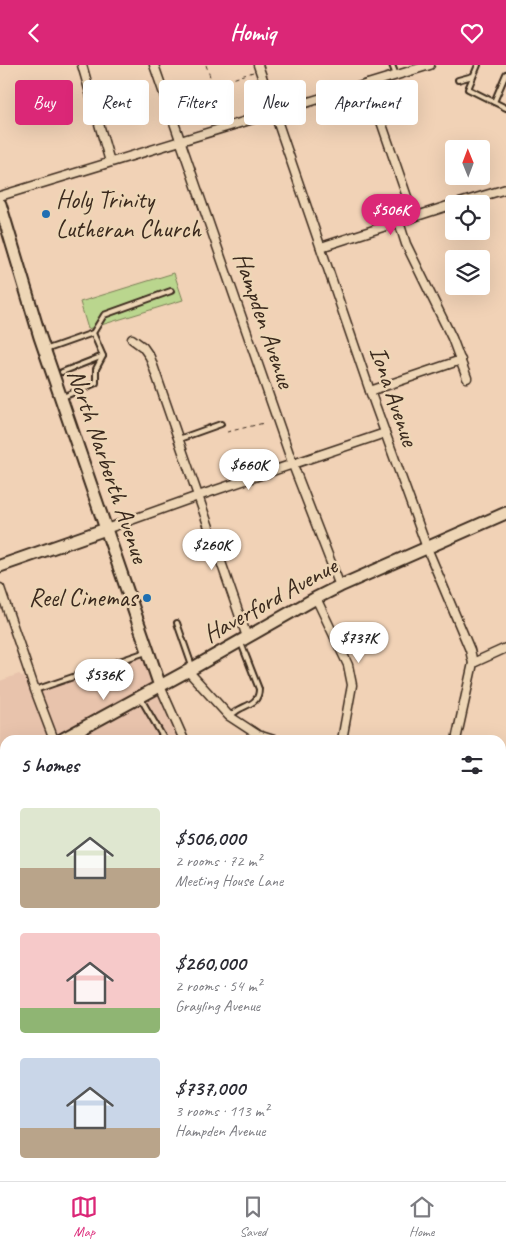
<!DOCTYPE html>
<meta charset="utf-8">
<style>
:root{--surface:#fff;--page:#f2f2f3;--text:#2b2b33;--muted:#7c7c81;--line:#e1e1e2;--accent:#db2777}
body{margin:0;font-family:Caveat,sans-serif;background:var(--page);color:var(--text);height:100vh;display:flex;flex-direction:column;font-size:19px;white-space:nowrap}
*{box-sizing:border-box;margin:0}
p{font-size:16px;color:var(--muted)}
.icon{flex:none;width:28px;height:28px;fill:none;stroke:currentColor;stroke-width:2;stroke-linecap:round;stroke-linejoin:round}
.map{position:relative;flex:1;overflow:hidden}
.panel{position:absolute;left:0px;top:670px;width:506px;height:446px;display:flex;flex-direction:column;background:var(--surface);border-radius:15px 15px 0 0;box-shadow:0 5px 20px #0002}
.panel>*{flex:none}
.banner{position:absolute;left:15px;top:15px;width:476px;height:45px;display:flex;gap:10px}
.needle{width:32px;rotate:359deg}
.tools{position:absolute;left:445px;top:75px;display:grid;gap:10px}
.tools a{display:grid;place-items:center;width:45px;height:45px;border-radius:5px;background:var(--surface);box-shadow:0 5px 20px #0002;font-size:25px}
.price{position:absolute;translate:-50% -42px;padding:0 11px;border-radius:18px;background:#fff;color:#222;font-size:16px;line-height:32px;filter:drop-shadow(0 1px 2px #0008)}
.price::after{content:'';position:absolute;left:50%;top:30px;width:15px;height:11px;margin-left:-8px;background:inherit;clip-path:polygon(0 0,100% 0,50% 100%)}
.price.current{background:var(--accent);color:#fff}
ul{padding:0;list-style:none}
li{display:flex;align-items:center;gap:15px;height:125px;padding:0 20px}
li span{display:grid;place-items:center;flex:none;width:140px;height:100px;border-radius:5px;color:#555}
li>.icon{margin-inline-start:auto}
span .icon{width:60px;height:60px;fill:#fffc;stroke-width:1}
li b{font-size:21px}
h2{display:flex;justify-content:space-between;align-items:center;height:60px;padding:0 20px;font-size:21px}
.chip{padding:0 18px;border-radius:5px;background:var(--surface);box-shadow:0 5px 20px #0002;font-size:18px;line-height:45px}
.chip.current{background:var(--accent);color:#fff}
header{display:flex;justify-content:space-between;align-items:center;height:65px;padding:0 20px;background:var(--accent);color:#fff;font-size:22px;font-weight:700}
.menu{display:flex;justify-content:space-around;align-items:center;height:70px;border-top:1px solid var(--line);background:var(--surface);font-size:14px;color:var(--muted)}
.menu a{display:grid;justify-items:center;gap:2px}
.menu .current{color:var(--accent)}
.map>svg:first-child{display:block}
</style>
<header><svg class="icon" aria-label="back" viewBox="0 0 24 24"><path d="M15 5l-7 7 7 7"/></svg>Homiq<svg class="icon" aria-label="heart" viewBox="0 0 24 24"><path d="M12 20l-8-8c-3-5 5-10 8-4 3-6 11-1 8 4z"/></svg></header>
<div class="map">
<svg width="506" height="1116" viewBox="0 0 506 1116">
<rect width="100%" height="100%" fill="#f1d2b6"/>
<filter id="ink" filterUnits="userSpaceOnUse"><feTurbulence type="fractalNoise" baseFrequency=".02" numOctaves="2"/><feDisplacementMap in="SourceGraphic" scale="10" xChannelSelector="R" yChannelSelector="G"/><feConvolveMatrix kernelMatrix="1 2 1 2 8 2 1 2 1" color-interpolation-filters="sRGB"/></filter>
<g filter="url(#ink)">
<g fill="#e8c3ac">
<path d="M144 588 179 675H5V751L0 752V616L19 609 39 624Z"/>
<path d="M503 1049 506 1053V1116H426L424 1111H501V1050Z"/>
</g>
<g fill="#bad68e" stroke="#7a8056">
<path d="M174 208 183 235 88 264 80 237Z"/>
<path d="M505 1077 506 1079V1116H438L436 1111H501V1078Z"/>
</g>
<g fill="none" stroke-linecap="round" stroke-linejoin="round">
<g stroke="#3b2a1e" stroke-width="8">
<g id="lane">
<path d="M392 0 396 10"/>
<path d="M478 0 468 24 506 43"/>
<path d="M458 15 473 11"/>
<path d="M494 37 506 9"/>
<path d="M93 268 104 250 171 226"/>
<path d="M45 285 93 268 103 291 96 304V318L63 332"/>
<path d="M62 307 103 291"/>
<path d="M179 374 221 359"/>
<path d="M177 558 192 601"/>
<path d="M35 625 146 587"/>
<path d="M141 634 163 672"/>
<path d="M229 651C233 649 236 646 240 644 250 639 259 637 259 624L241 578"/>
</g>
</g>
<g stroke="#3b2a1e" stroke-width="11">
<g id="street">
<path d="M82 0 110 97"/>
<path d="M154 0 293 400 340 521"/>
<path d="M258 0 370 326 427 483 470 585 473 598 456 675"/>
<path d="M368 19 414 152"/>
<path d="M0 131 430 0"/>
<path d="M456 139 506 124"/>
<path d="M399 157 406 179 452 273 467 313"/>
<path d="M321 182 454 139"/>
<path d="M132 274 143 282 150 292 247 572"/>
<path d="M370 326 461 295"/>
<path d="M106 464 198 431 385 368"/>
<path d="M0 523 35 625 54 675"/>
<path d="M316 533 348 600 352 620 342 675"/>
<path d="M473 598 506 583"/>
<path d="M188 606 229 651 258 670 274 675"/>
<path d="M160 621 184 675"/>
<path d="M501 719H506"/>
<path d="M0 836 5 833"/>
<path d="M0 843 5 853"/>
<path d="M501 911 506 913"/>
<path d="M0 965 5 963"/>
<path d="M501 1045 506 1042"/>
<path d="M0 1095 5 1093"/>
<path d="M126 1111 128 1116"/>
<path d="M286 1111 288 1116"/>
<path d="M230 1116 240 1111"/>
<path d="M370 1116 378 1111"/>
</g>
</g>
<g stroke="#3b2a1e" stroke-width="15">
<g id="secondary">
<path d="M0 139 40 272 160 621"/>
<path d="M0 501 106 464"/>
<path d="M61 675 193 603 316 533 340 521 506 448"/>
<path d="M0 708 5 706"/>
</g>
</g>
<g stroke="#3b2a1e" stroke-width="1" stroke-dasharray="4 4" stroke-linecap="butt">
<path d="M206 0 213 20"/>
<path d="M174 34 253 7"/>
<path d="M227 367 264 358"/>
</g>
<use href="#lane" stroke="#eed6b6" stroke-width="4"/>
<use href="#street" stroke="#eed6b6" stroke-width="8"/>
<use href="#secondary" stroke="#eed6b6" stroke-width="11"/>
<g stroke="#3b2a1e" stroke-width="2.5" stroke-dasharray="8 4" stroke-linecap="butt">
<path d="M0 758 5 757"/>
<path d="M0 773 5 772"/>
<path d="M501 816 506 818"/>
<path d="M501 826 506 827"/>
</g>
</g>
</g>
<g fill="#1f6fb2" stroke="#eed6b6" stroke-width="2">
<circle cx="46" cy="149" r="5"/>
<circle cx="147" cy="533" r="5"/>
</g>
<g text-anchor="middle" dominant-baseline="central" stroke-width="5" stroke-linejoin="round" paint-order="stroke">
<g font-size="25" fill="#3b2a1e" stroke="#eed6b6" text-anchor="start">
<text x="56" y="135">Holy Trinity<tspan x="56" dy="29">Lutheran Church</tspan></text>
<text x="137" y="533" text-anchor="end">Reel Cinemas</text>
</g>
<g font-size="25" fill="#3b2a1e" stroke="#eed6b6">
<text transform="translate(264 255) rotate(71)">Hampden Avenue</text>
<text transform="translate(394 331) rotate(71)">Iona Avenue</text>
<text transform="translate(108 401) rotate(71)">North Narberth Avenue</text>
<text transform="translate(270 535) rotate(-29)">Haverford Avenue</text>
</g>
</g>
</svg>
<div class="tools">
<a><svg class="needle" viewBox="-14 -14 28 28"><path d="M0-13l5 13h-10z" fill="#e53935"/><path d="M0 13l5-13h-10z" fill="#7c7c81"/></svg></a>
<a><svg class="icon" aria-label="locate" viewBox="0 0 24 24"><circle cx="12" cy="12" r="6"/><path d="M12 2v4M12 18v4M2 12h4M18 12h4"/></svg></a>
<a><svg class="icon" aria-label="layers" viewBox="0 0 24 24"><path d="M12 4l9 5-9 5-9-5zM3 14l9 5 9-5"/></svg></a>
</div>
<b class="price current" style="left:391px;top:171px">$506K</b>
<b class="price" style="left:249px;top:426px">$660K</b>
<b class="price" style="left:212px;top:506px">$260K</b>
<b class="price" style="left:359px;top:599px">$737K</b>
<b class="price" style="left:104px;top:636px">$536K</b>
<div class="banner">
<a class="chip current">Buy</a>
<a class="chip">Rent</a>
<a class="chip">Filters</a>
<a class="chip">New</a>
<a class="chip">Apartment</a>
</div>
<section class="panel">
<h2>5 homes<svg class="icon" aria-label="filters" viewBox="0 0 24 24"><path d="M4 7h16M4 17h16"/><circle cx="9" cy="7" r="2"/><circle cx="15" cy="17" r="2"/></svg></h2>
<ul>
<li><span style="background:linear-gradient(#dfe7d0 60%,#b9a48a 0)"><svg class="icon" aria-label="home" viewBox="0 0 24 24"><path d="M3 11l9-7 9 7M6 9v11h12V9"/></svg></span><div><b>$506,000</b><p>2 rooms · 72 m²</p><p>Meeting House Lane</p></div></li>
<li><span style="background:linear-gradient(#f6c9c9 75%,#8fb573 0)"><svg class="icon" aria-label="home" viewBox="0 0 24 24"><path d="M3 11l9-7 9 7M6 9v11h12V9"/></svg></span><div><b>$260,000</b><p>2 rooms · 54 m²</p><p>Grayling Avenue</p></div></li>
<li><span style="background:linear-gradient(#c9d6e8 70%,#b9a48a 0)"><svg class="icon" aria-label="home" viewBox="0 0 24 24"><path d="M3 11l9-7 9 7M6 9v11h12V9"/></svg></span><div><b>$737,000</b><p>3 rooms · 113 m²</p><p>Hampden Avenue</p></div></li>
</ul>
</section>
</div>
<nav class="menu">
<a class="current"><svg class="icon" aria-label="map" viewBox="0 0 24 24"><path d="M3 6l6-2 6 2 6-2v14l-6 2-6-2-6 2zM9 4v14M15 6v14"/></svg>Map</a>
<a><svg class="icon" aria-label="saved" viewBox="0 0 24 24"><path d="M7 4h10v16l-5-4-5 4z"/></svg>Saved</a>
<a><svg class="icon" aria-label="home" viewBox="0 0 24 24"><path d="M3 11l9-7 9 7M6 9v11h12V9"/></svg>Home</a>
</nav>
